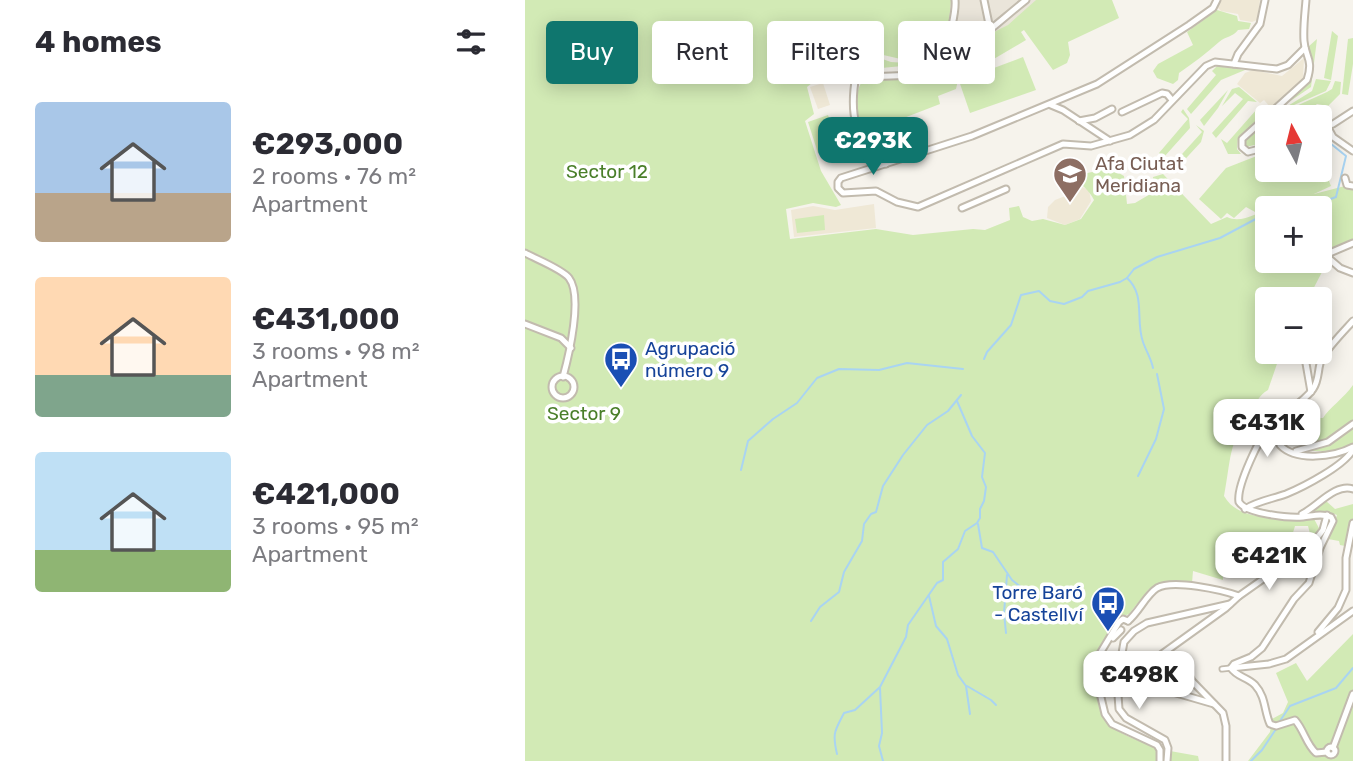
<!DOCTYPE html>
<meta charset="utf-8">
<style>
:root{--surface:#fff;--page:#f7f7f7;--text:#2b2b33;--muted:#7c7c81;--accent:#0f766e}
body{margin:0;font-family:Rubik,sans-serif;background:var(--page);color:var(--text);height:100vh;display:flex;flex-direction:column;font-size:26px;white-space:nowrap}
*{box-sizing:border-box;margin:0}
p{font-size:23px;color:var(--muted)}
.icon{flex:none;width:38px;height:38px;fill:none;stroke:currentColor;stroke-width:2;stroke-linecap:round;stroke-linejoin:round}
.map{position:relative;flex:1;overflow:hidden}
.sheet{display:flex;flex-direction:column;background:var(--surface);width:525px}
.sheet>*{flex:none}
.banner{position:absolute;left:21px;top:21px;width:665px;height:63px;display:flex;gap:14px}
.needle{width:46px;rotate:353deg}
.controls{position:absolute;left:730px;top:105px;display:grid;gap:14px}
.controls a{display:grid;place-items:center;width:77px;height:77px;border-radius:7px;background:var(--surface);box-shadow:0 4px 18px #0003;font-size:35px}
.price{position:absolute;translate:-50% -60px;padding:0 16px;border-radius:14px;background:#fff;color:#222;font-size:23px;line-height:46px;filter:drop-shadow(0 2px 4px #0008)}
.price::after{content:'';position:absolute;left:50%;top:42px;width:21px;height:16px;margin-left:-10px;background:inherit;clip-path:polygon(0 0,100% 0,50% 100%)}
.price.selected{background:var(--accent);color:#fff}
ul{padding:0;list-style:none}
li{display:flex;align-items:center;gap:21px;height:175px;padding:0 35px}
li span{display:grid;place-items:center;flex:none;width:196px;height:140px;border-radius:7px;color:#555}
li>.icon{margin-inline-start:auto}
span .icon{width:84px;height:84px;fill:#fffc;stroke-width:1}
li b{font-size:30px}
h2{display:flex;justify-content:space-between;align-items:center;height:84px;padding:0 35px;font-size:30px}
.pill{padding:0 24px;border-radius:7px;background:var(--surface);box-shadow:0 4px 18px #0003;font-size:24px;line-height:63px}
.pill.selected{background:var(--accent);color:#fff}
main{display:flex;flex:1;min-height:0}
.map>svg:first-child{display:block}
</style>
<main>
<section class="sheet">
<h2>4 homes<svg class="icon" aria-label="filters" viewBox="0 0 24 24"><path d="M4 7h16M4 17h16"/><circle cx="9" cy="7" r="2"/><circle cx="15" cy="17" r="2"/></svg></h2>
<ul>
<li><span style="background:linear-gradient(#a9c7e8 65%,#b9a48a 0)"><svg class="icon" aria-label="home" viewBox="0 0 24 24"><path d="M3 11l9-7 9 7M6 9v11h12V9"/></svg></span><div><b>€293,000</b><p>2 rooms · 76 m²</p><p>Apartment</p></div></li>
<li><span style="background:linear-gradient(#ffd9b3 70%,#7fa58c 0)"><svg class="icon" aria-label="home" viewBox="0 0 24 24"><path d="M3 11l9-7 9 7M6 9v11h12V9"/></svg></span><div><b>€431,000</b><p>3 rooms · 98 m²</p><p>Apartment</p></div></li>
<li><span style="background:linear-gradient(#bfe0f5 70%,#8fb573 0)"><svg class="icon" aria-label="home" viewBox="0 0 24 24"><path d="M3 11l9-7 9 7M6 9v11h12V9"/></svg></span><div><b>€421,000</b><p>3 rooms · 95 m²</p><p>Apartment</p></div></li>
</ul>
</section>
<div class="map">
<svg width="828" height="761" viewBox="0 0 828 761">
<rect width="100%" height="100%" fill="#f6f3ec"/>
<path fill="#eae5da" d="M392 0H518L407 81 392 44Z"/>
<g fill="#efe8d6">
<path d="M696 0H735L732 20 727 22 715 20 713 14 696 11 692 7Z"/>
<path d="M779 58 778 79 746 108 739 100 735 103 712 84 720 73 728 70 757 76Z"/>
<path d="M298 83 305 105 293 109 285 87Z"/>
<path d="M555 186 564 190 566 201 555 219 540 225 522 218 523 207 530 200 548 193Z"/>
<path d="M349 204 351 228 269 237 266 210 288 206 310 210Z"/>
</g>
<g fill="#d2eab5">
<path d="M0 0H426L421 55 407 61 380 60 328 48 300 24 280 42 293 65 292 79 282 87 289 114 280 121 296 171 316 205 311 207 288 203 261 209 265 239 351 229 388 235 448 229 460 230 485 220 484 208 494 206 498 217 507 221 518 219 540 225 556 219 569 200C564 189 555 185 549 176L585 168 599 176 602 204 610 203 627 193 628 177 638 174 686 224 702 217C718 225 737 209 752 205V204L730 212 721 207 709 218 702 213 696 219 674 199 701 168 742 152V170H794L795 159 806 186 789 194 820 186 828 190V240C820 247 804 253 795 250L794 208H742V261H789L797 272 783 299H742V352H756L743 390C734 395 731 403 726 411 703 443 706 460 699 496 715 524 760 517 788 517L795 530 787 541 783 526H770L763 549 752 550 763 561 761 564 753 559H704L697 557 698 580 668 571 667 583 640 581 623 590 604 614 594 618 565 663 560 682 571 689C579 731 594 733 630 747L633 754V761H0Z"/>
<path d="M511 0H587L594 18 543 42 545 55 542 63 528 70 499 30 496 32 501 40 433 80 431 89 413 96 415 104 371 121 370 128 342 144C333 125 326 100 337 81L396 76 413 70 467 33 483 25Z"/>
<path d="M692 10 712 16 713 21 726 23 724 29 713 30C708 37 701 36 694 42 682 53 668 63 654 73L653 80 648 84 632 78 628 71 633 64 668 45 662 32Z"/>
<path d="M807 31 813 36 806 80 799 78Z"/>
<path d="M828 38V64L823 95 817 94 823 39Z"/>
<path d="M792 39 786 87 764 102C782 85 797 74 783 47Z"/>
<path d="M343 54 366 62 398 64 346 69 320 62Z"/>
<path d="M498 57 511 90 445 113 434 81Z"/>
<path d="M692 66 720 70 696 80 666 114 662 109 691 75 687 71Z"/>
<path d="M791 79 806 81 801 91 753 112 787 91Z"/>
<path d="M810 81 816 82 815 94 803 106 792 104 781 113 771 112 765 117H747L802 92 807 89Z"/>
<path d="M714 87 732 102 723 101 691 138 687 133 718 99 710 93 697 106 707 89Z"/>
<path d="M703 90 693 108 679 126 675 120Z"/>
<path d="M658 109 664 118 665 128 639 157 634 153 663 119 656 112Z"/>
<path d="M732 109 740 114 713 138 712 149 716 154H703L696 139 702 143Z"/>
<path d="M303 115 314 147 293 153 283 122Z"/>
<path d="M742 121V128L739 131 742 135 737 140 738 143 721 147 720 141Z"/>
<path d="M671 125 679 131 676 142 652 168 648 164 677 132Z"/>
<path d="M299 215 300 230 272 233 270 219Z"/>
<path d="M828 385V444L807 451H778L794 444 789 440 780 441 774 439 781 430 786 428 785 426 793 418H798C803 409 820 397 828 385Z"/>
<path d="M801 501 810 509 828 504V518L820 546 815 545 814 541 803 539 812 515 803 512H788Z"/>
<path d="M828 634V761H723L745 732 747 719 758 713 763 702 751 673 771 663 782 681Z"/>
<path d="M645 751 673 756 674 761H644Z"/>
</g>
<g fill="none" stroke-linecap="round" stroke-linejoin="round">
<g stroke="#a9d4f2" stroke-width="2">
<path d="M781 208 811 197 821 156 795 135"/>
<path d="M602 278C621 295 610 320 618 342 621 351 626 358 628 368"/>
<path d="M459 359 462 352 486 325 496 295 514 291 525 301 539 304 557 297 563 291 595 282 602 278 609 269 632 257 695 238 742 213"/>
<path d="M216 470 223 441 248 419 272 403 292 378 314 369 354 370 382 363 438 369"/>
<path d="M613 476 631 439 639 409 632 374"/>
<path d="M453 524 457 548 468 552 487 580 512 600"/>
<path d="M404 596 411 626 422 639 433 675 441 686 445 714"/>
<path d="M286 621 295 607 314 592 319 572 337 541 339 524 346 514 351 512 358 486 378 455 402 425 423 411 436 395"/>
<path d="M481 633 479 613 482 575"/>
<path d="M442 686 466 700 471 705"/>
<path d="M355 688 357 733 354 746 358 761"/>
<path d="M755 721 765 706 811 688 828 668"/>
<path d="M312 754C307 732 310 731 319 713L330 710 355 687 381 637 383 625 412 583 418 580V562L433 549 440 531 452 523 455 518V509L459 501 461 487 457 477 460 453 447 436 432 401"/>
<path d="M726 761 737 750 751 729"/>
</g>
<g stroke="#c2bbae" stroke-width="7">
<path id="pedestrian" d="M697 669 706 668"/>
</g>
<g stroke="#c2bbae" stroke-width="9">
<g id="minor">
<path d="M459 0 465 29"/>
<path d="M692 0 688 8 664 25 572 84 447 136 316 178 313 182V188L318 193 351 191 372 202 393 207 538 144 566 146 605 135 629 120 681 66 690 62 752 69 763 65 780 48"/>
<path d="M290 47 310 65 323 68 331 75"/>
<path d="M426 58C419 40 432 19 430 0"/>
<path d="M709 64 713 54 735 24 740 0"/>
<path d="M526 105 538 110 585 141"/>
<path d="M597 112 637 93 642 94 647 100"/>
<path d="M554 121 570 118 587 109"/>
<path d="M802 126 808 137 828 151"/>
<path d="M794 128 808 124 828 111"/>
<path d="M742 147 723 152 717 147V139L782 80C789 59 780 57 779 41 778 27 780 13 781 0"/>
<path d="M361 164C329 140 324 114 331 75 358 77 388 78 413 66 439 54 477 19 501 0"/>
<path d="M820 178 822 185 828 186"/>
<path d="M437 208 481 189"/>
<path d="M828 243 800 255 815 268 828 273"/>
<path d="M0 253C11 259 37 269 44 278 58 296 44 355 38 377"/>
<path d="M0 324 36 338 46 348"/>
<path d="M779 352 786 392"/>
<circle cx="38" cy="387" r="11"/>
<path d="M760 415 755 445C771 462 809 457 828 447"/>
<path d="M771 451 803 442 828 424"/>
<path d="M720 509C732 501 747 499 761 494 778 487 821 465 828 449"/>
<path d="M777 514C792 507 810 483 828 489"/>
<path d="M708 563 756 566"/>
<path d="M603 621 598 619 594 622 568 665 567 676 574 689 580 714 587 724 632 745 635 750V761"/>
<path d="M603 621C614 612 621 595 632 588 648 579 697 590 714 596"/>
<path d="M793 632 813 608 821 590V558L828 523"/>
<path d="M588 638 596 630"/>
<path d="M706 668 709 664 726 657 737 648 769 599 784 583 795 548 808 521 806 517C796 513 788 516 778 517 764 518 721 514 714 502 711 487 735 435 747 424 760 412 777 404 788 389 795 379 792 368 797 358 805 345 818 332 828 321"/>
<path d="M706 668C712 677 722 677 730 685 741 697 739 711 745 724L751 726 770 720C779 730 781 744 791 753L802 752"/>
<path d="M706 668 744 664 761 659 828 611"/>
<path d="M661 670 667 681 698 713 701 726V761"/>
<path d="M689 704 627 686V678L637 654 701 608 714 596 751 570 766 565 777 557 798 530 802 515"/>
<circle cx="806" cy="751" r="4"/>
<path d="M808 748 828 694"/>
<path d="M642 761 643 748 640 740 601 718 594 709 592 681 599 642 609 631 622 623 705 604"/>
</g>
</g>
<use href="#pedestrian" stroke="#fff" stroke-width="3.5"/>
<use href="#minor" stroke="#fff" stroke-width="5"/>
</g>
<defs>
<g id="school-pin" transform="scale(1.75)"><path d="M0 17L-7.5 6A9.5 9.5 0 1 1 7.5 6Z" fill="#8d6e63" stroke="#fff"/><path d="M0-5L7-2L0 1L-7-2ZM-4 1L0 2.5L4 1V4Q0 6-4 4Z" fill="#fff"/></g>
<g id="bus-pin" transform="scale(1.75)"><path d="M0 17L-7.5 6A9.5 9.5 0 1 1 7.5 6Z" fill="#1a4fb4" stroke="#fff"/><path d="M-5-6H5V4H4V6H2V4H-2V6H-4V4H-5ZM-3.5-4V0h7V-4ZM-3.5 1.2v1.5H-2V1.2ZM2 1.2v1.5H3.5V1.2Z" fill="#fff"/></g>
</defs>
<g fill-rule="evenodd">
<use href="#school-pin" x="545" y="174"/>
<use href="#bus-pin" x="96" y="359"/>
<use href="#bus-pin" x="583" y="603"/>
</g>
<g text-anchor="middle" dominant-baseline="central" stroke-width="7" stroke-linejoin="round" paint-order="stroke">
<g font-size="19" fill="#785e54" stroke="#fff" text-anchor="start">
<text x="570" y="163">Afa Ciutat<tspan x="570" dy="22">Meridiana</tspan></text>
</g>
<g font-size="19" fill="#4a7f2a" stroke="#fff">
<text x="82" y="171">Sector 12</text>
<text x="59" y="413">Sector 9</text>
</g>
<g font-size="19" fill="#164399" stroke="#fff" text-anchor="start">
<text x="120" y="348">Agrupació<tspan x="120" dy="22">número 9</tspan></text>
<text x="558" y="592" text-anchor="end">Torre Baró<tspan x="558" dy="22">- Castellví</tspan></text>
</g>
</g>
</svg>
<div class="controls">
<a><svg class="needle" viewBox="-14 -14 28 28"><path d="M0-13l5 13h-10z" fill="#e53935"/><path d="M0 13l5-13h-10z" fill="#7c7c81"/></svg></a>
<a>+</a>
<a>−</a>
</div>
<b class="price selected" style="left:348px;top:177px">€293K</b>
<b class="price" style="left:742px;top:459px">€431K</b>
<b class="price" style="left:744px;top:592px">€421K</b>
<b class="price" style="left:614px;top:711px">€498K</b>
<div class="banner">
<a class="pill selected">Buy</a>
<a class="pill">Rent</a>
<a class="pill">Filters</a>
<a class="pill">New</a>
</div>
</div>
</main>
